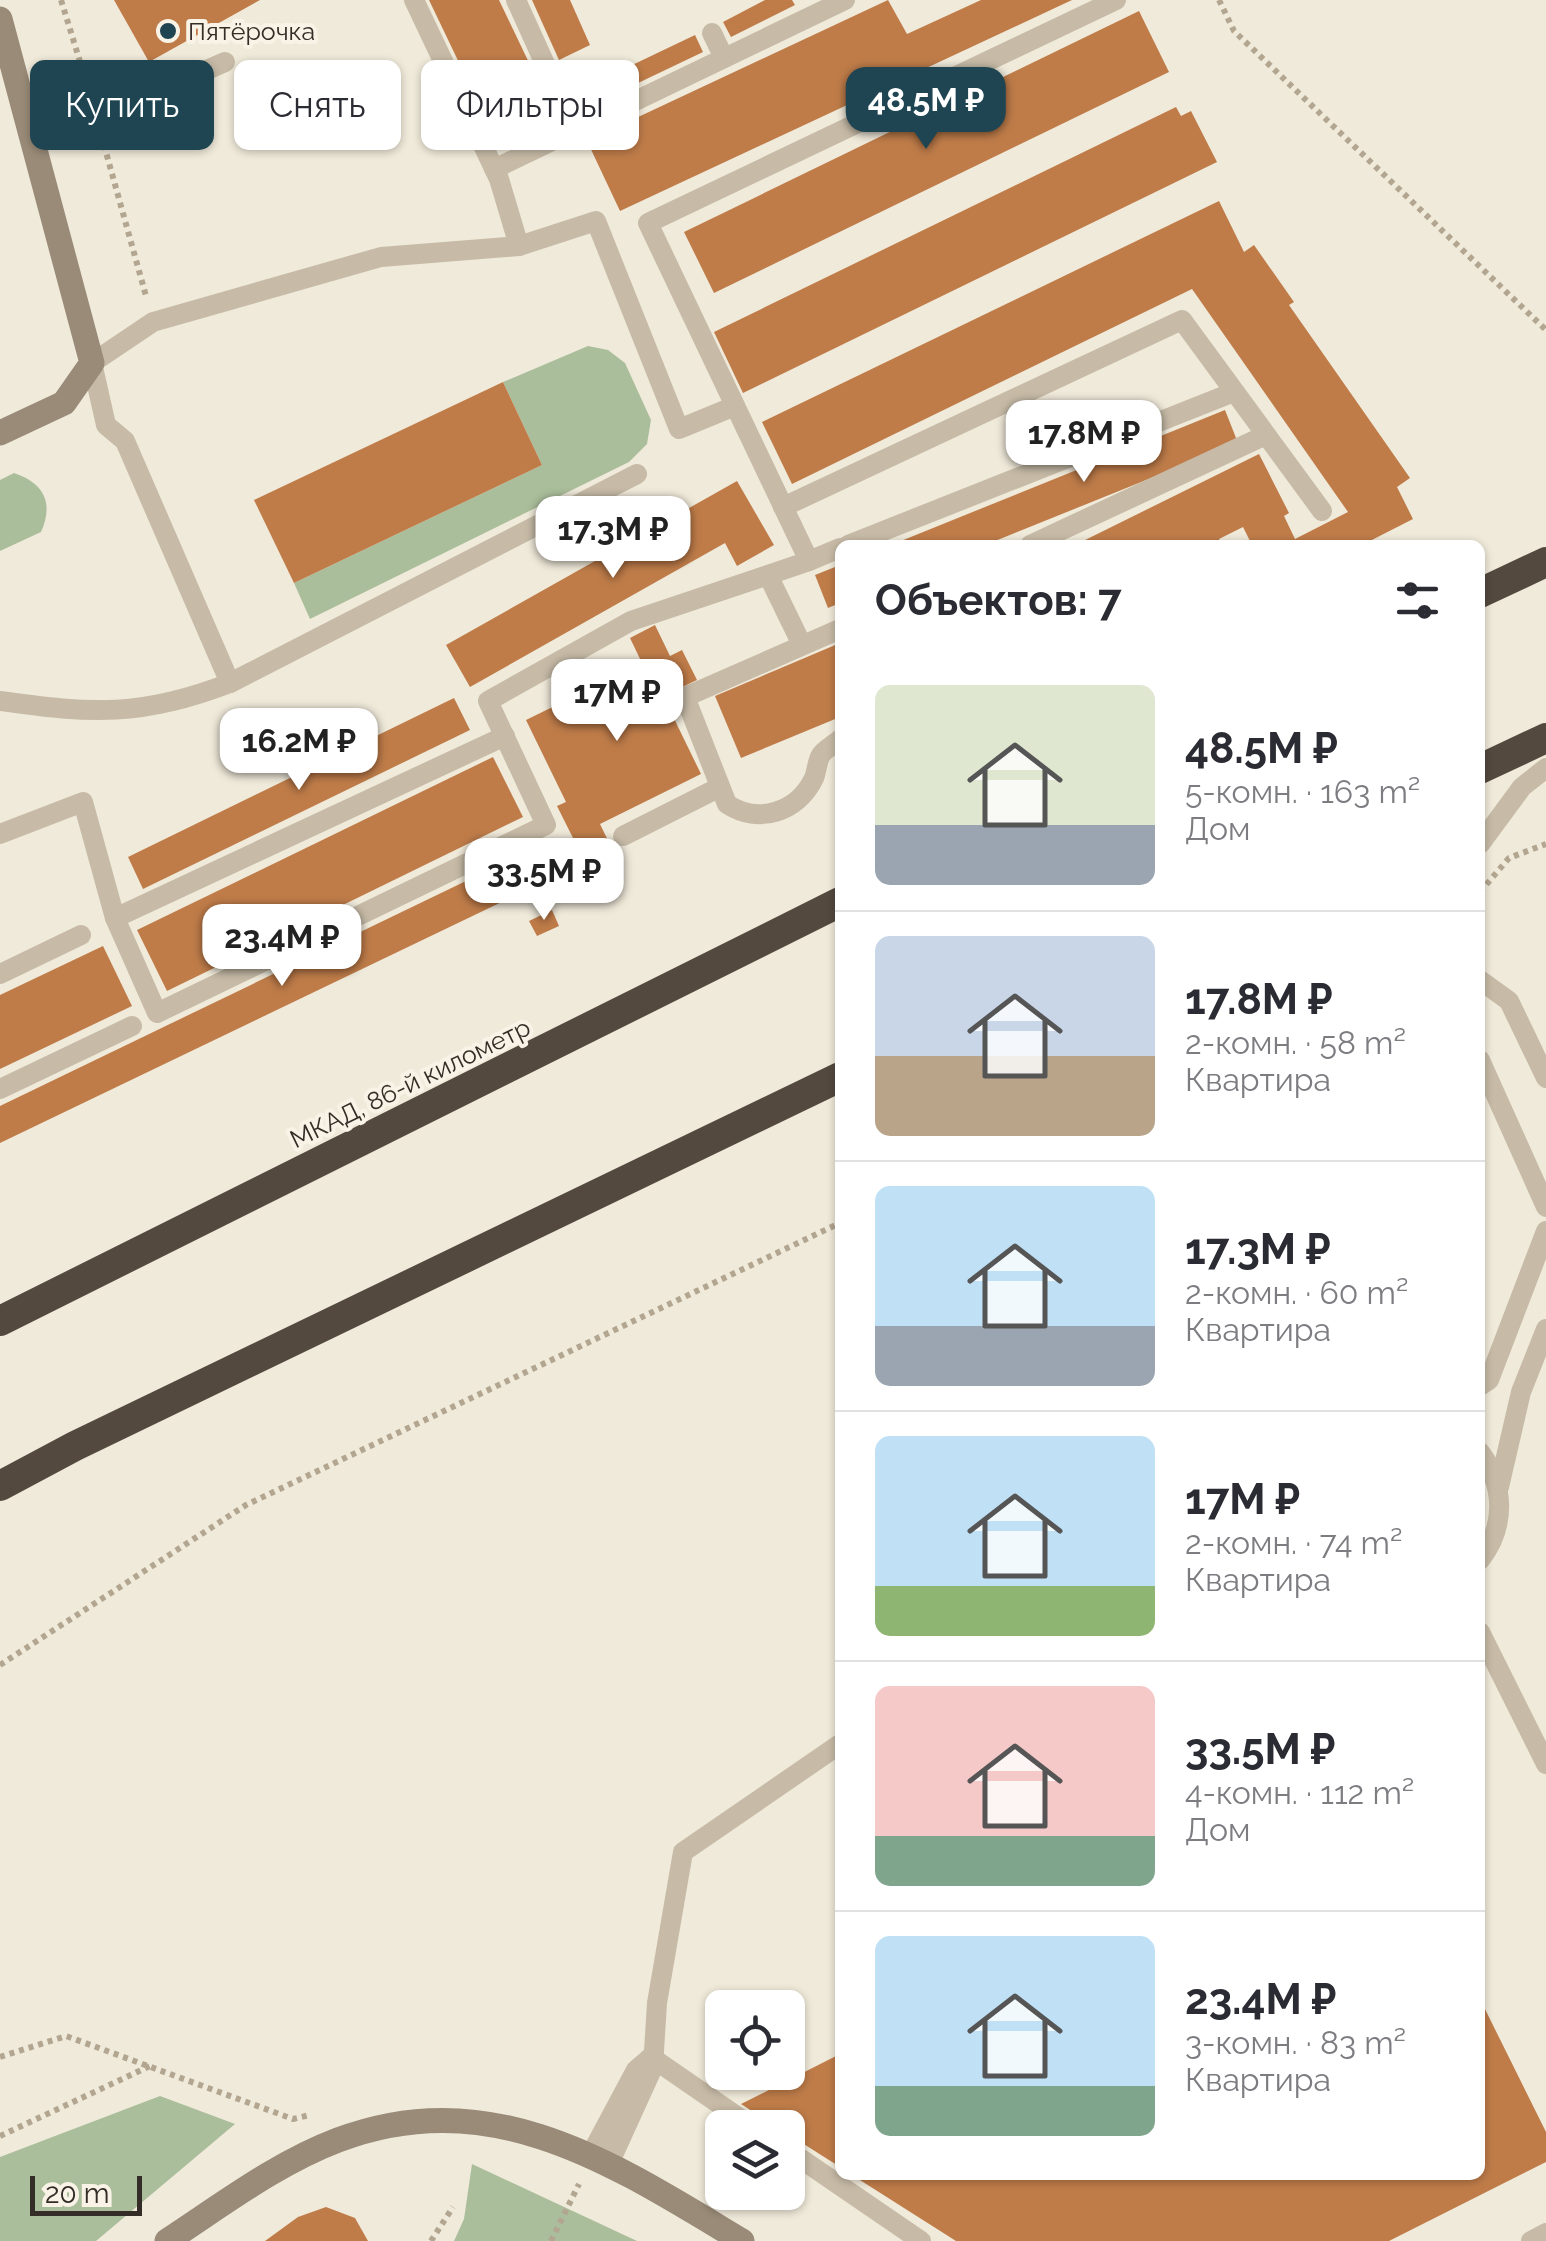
<!DOCTYPE html>
<html lang="ru">
<meta charset="utf-8">
<style>
:root{--surface:#fff;--page:#f2f2f3;--text:#2b2b33;--muted:#7c7c81;--line:#e1e1e2;--accent:#1f4552}
body{margin:0;font-family:Raleway,sans-serif;background:var(--page);color:var(--text);height:100vh;display:flex;flex-direction:column;font-size:38px;white-space:nowrap}
*{box-sizing:border-box;margin:0}
p{font-size:32px;color:var(--muted)}
.icon{flex:none;width:55px;height:55px;fill:none;stroke:currentColor;stroke-width:2;stroke-linecap:round;stroke-linejoin:round}
.map{position:relative;flex:1;overflow:hidden}
.panel{position:absolute;left:835px;top:540px;width:650px;height:1640px;display:flex;flex-direction:column;background:var(--surface);border-radius:15px;box-shadow:0 2px 8px #0004}
.panel>*{flex:none}
.hud{position:absolute;left:30px;top:60px;width:655px;height:90px;display:flex;gap:20px}
.controls{position:absolute;left:705px;top:1990px;display:grid;gap:20px}
.controls a{display:grid;place-items:center;width:100px;height:100px;border-radius:15px;background:var(--surface);box-shadow:0 2px 8px #0004;font-size:50px}
.scale{position:absolute;left:30px;bottom:25px;width:112px;box-sizing:border-box;padding-left:10px;border:5px solid #342d27;border-top:0;font-size:28px;line-height:35px;white-space:nowrap;color:#342d27;-webkit-text-stroke:8px #f8f3e6;paint-order:stroke}
.price{position:absolute;translate:-50% -85px;padding:0 22px;border-radius:20px;background:#fff;color:#222;font-size:32px;line-height:65px;filter:drop-shadow(0 2px 5px #0008)}
.price::after{content:'';position:absolute;left:50%;top:60px;width:30px;height:22px;margin-left:-15px;background:inherit;clip-path:polygon(0 0,100% 0,50% 100%)}
.price.on{background:var(--accent);color:#fff}
ul{padding:0;list-style:none}
li{display:flex;align-items:center;gap:30px;height:250px;padding:0 40px}
li+li{border-top:2px solid var(--line)}
li span{display:grid;place-items:center;flex:none;width:280px;height:200px;border-radius:15px;color:#555}
li>.icon{margin-inline-start:auto}
span .icon{width:120px;height:120px;fill:#fffc;stroke-width:1}
li b{font-size:42px}
h2{display:flex;justify-content:space-between;align-items:center;height:120px;padding:0 40px;font-size:42px}
.tag{padding:0 35px;border-radius:15px;background:var(--surface);box-shadow:0 2px 8px #0004;font-size:35px;line-height:90px}
.tag.on{background:var(--accent);color:#fff}
.map>svg:first-child{display:block}
</style>
<div class="map">
<svg width="1546" height="2241" viewBox="0 0 1546 2241">
<rect width="100%" height="100%" fill="#f0eada"/>
<g fill="#abbe9b">
<path d="M588 346 608 350 625 363 651 420 647 444 629 462 310 619 294 583 542 465 503 382Z"/>
<path d="M14 473C44 483 54 503 41 532L0 551V480Z"/>
<path d="M160 2096 235 2124 96 2241H0V2157Z"/>
<path d="M472 2164 637 2241H454L464 2219Z"/>
</g>
<g fill="#bf7c49">
<path d="M114 0H260L149 62Z"/>
<path d="M429 0H499L532 69 475 96Z"/>
<path d="M532 0H570L590 45 559 60Z"/>
<path d="M765 0H792L795 5 731 37 723 22Z"/>
<path d="M888 0 907 34 981 0H1072L620 211 587 141Z"/>
<path d="M1139 11 1169 72 714 293 684 232Z"/>
<path d="M695 35 703 52 636 84 628 67Z"/>
<path d="M605 77 613 96 549 126 540 108Z"/>
<path d="M1176 107 1181 116 1191 111 1217 162 743 393 714 332Z"/>
<path d="M1219 201 1244 252 1254 245 1294 302 1289 305 1410 478 1397 487 1413 519 1362 545H1252L1243 527 1219 539 1222 545H1075L1259 454 1289 513 1284 516 1295 539 1348 512 1192 289 792 484 762 422Z"/>
<path d="M503 382 542 465 294 583 254 500Z"/>
<path d="M1225 410 1238 443 985 545H891Z"/>
<path d="M737 481 774 545 737 566 725 543 470 687 446 645Z"/>
<path d="M840 565V603L828 608 815 575Z"/>
<path d="M655 625 670 656 682 650 697 680 663 696 701 774 600 824 614 853 587 866 557 806 566 802 526 720 642 663 630 638Z"/>
<path d="M840 643V717L741 758 715 696Z"/>
<path d="M454 698 470 730 143 889 128 857Z"/>
<path d="M493 757 523 817 167 991 137 930Z"/>
<path d="M553 839 568 870 0 1143V1106Z"/>
<path d="M552 910 559 926 537 936 529 921Z"/>
<path d="M103 946 132 1006 0 1069V995Z"/>
<path d="M1480 1999 1546 2132V2162L1389 2241H956L852 2175H1480Z"/>
<path d="M840 2054V2167L788 2134V2128H778L741 2104Z"/>
<path d="M326 2207 355 2218 368 2241H265L298 2217Z"/>
</g>
<g fill="none" stroke-linecap="round" stroke-linejoin="round">
<g stroke="#b3a691" stroke-width="6" stroke-dasharray="5 5" stroke-linecap="butt">
<path d="M61 0 90 94"/>
<path d="M1219 0 1234 31 1546 330"/>
<path d="M104 145 146 296"/>
<path d="M1480 892 1509 858 1546 844"/>
<path d="M0 1665 246 1505 840 1223"/>
<path d="M0 2057 66 2036 293 2119 310 2115"/>
<path d="M0 2136 150 2066"/>
<path d="M431 2241 453 2207"/>
<path d="M551 2241 579 2184"/>
</g>
<g stroke="#c7bba7" stroke-width="20">
<path d="M414 0 499 179 519 246"/>
<path d="M516 0 545 64"/>
<path d="M712 33 724 58"/>
<path d="M615 76 629 104"/>
<path d="M33 146 225 62"/>
<path d="M494 169 845 0"/>
<path d="M783 507 1182 320 1322 511"/>
<path d="M848 545 1234 392"/>
<path d="M1030 545 1266 435"/>
<path d="M809 561 840 548"/>
<path d="M840 629 685 697 727 804C758 825 798 812 814 778 817 771 817 761 821 755 825 749 835 744 840 739"/>
<path d="M802 645 768 575 809 561 648 223 1116 0"/>
<path d="M230 683 125 441 106 425 92 363 153 322 381 257 519 246 596 221 679 429 735 406"/>
<path d="M0 701C92 714 142 717 230 683L637 474"/>
<path d="M0 834 83 802 115 918 157 1013 546 825 488 701 631 621 768 575"/>
<path d="M623 836 720 787"/>
<path d="M1480 844 1522 787 1546 768"/>
<path d="M115 918 505 736"/>
<path d="M0 974 81 935"/>
<path d="M1480 980 1509 1001 1546 1078"/>
<path d="M1480 1060 1546 1207"/>
<path d="M0 1089 132 1026"/>
<path d="M1480 1386 1489 1380 1546 1231"/>
<path d="M1480 1452C1505 1485 1506 1527 1480 1560"/>
<path d="M1499 1487 1521 1392 1546 1329"/>
<path d="M1480 1632 1546 1764"/>
<path d="M651 2057 754 2128"/>
<path d="M788 2150 921 2241"/>
<path d="M589 2158 636 2070 651 2057"/>
<path d="M608 2166 653 2067 657 2003 683 1852 840 1744"/>
<path d="M1531 2241 1546 2233"/>
</g>
<g stroke="#9a8b78" stroke-width="25">
<path d="M0 19 92 363 64 403 0 433"/>
<path d="M167 2241C222 2205 277 2163 338 2140 492 2082 614 2164 742 2241"/>
</g>
<g stroke="#54493f" stroke-width="30">
<path d="M1480 593 1546 562"/>
<path d="M1480 769 1546 738"/>
<path d="M0 1321 840 902"/>
<path d="M0 1486 75 1446 840 1077"/>
</g>
</g>
<circle fill="#1f4552" stroke="#f8f3e6" stroke-width="4" cx="168" cy="31" r="10"/>
<g text-anchor="middle" dominant-baseline="central" stroke-width="8" stroke-linejoin="round" paint-order="stroke">
<g font-size="25" fill="#342d27" stroke="#f8f3e6" text-anchor="start">
<text x="188" y="31">Пятёрочка</text>
</g>
<g font-size="25" fill="#342d27" stroke="#f8f3e6">
<text transform="translate(410 1083) rotate(-26)">МКАД, 86-й километр</text>
</g>
</g>
</svg>
<div class="controls">
<a><svg class="icon" aria-label="locate" viewBox="0 0 24 24"><circle cx="12" cy="12" r="6"/><path d="M12 2v4M12 18v4M2 12h4M18 12h4"/></svg></a>
<a><svg class="icon" aria-label="layers" viewBox="0 0 24 24"><path d="M12 4l9 5-9 5-9-5zM3 14l9 5 9-5"/></svg></a>
</div>
<div class="scale">20 m</div>
<b class="price on" style="left:926px;top:152px">48.5M ₽</b>
<b class="price" style="left:1084px;top:485px">17.8M ₽</b>
<b class="price" style="left:613px;top:581px">17.3M ₽</b>
<b class="price" style="left:617px;top:744px">17M ₽</b>
<b class="price" style="left:299px;top:793px">16.2M ₽</b>
<b class="price" style="left:544px;top:923px">33.5M ₽</b>
<b class="price" style="left:282px;top:989px">23.4M ₽</b>
<div class="hud">
<a class="tag on">Купить</a>
<a class="tag">Снять</a>
<a class="tag">Фильтры</a>
</div>
<section class="panel">
<h2>Объектов: 7<svg class="icon" aria-label="filters" viewBox="0 0 24 24"><path d="M4 7h16M4 17h16"/><circle cx="9" cy="7" r="2"/><circle cx="15" cy="17" r="2"/></svg></h2>
<ul>
<li><span style="background:linear-gradient(#dfe7d0 70%,#9aa5b1 0)"><svg class="icon" aria-label="home" viewBox="0 0 24 24"><path d="M3 11l9-7 9 7M6 9v11h12V9"/></svg></span><div><b>48.5M ₽</b><p>5-комн. · 163 m²</p><p>Дом</p></div></li>
<li><span style="background:linear-gradient(#c9d6e8 60%,#b9a48a 0)"><svg class="icon" aria-label="home" viewBox="0 0 24 24"><path d="M3 11l9-7 9 7M6 9v11h12V9"/></svg></span><div><b>17.8M ₽</b><p>2-комн. · 58 m²</p><p>Квартира</p></div></li>
<li><span style="background:linear-gradient(#bfe0f5 70%,#9aa5b1 0)"><svg class="icon" aria-label="home" viewBox="0 0 24 24"><path d="M3 11l9-7 9 7M6 9v11h12V9"/></svg></span><div><b>17.3M ₽</b><p>2-комн. · 60 m²</p><p>Квартира</p></div></li>
<li><span style="background:linear-gradient(#bfe0f5 75%,#8fb573 0)"><svg class="icon" aria-label="home" viewBox="0 0 24 24"><path d="M3 11l9-7 9 7M6 9v11h12V9"/></svg></span><div><b>17M ₽</b><p>2-комн. · 74 m²</p><p>Квартира</p></div></li>
<li><span style="background:linear-gradient(#f6c9c9 75%,#7fa58c 0)"><svg class="icon" aria-label="home" viewBox="0 0 24 24"><path d="M3 11l9-7 9 7M6 9v11h12V9"/></svg></span><div><b>33.5M ₽</b><p>4-комн. · 112 m²</p><p>Дом</p></div></li>
<li><span style="background:linear-gradient(#bfe0f5 75%,#7fa58c 0)"><svg class="icon" aria-label="home" viewBox="0 0 24 24"><path d="M3 11l9-7 9 7M6 9v11h12V9"/></svg></span><div><b>23.4M ₽</b><p>3-комн. · 83 m²</p><p>Квартира</p></div></li>
</ul>
</section>
</div>
